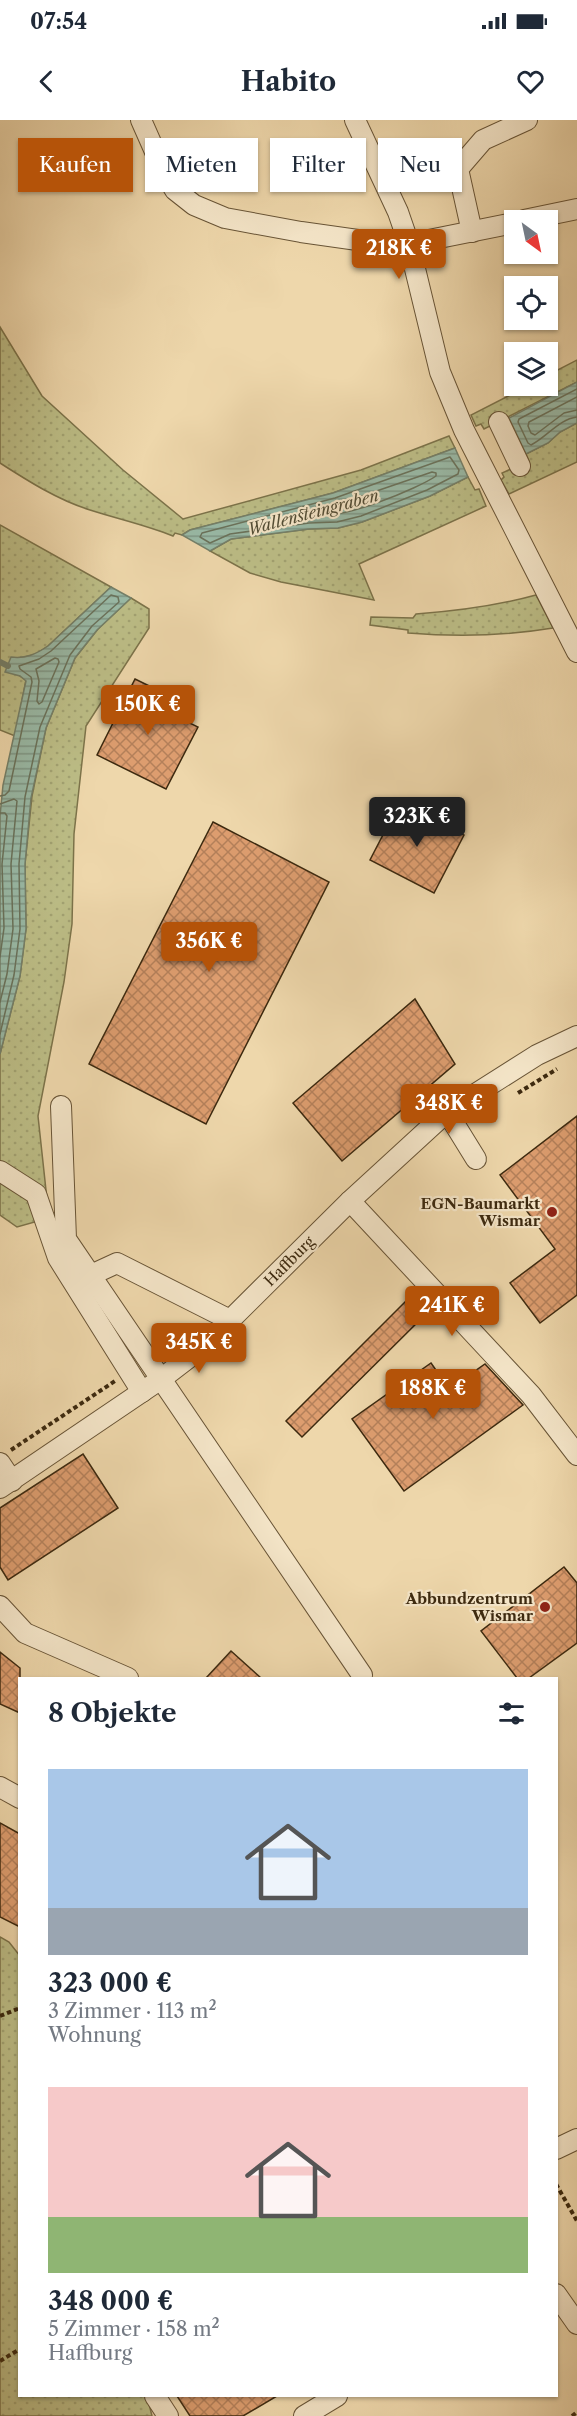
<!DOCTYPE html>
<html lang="de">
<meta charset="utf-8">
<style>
:root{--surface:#fff;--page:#f6f6f7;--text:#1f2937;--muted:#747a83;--accent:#b45309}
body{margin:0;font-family:"Libre Caslon Text",serif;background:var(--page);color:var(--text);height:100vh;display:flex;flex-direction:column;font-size:22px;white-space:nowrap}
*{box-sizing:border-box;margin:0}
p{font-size:20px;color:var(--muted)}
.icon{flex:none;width:33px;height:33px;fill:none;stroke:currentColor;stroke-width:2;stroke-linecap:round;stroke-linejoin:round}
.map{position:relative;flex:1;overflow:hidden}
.panel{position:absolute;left:18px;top:1557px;width:540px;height:720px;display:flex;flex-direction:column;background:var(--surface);border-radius:0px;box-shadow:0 2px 4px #0004}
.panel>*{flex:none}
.hud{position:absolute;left:18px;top:18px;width:542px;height:54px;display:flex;gap:12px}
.needle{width:39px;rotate:147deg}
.fabs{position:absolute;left:504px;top:90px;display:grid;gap:12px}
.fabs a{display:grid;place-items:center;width:54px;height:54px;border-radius:0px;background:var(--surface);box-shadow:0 2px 4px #0004;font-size:30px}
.price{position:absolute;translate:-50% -51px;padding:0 14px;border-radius:6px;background:var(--accent);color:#fff;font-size:20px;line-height:39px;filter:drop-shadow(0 2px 3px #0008)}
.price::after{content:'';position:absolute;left:50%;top:36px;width:18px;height:14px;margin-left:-9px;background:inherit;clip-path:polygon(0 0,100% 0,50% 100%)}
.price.current{background:#222;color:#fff}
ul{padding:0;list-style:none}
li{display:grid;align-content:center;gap:12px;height:318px;padding:0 30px}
li span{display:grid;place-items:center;height:186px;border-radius:0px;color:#555}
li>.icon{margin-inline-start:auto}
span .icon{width:108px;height:108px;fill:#fffc;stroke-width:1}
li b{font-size:26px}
h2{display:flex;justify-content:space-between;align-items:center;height:72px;padding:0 30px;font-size:26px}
.pill{padding:0 21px;border-radius:0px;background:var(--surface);box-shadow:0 2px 4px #0004;font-size:21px;line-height:54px}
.pill.current{background:var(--accent);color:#fff}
.status{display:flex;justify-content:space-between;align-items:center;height:42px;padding:0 30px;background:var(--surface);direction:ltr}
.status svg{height:16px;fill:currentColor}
header{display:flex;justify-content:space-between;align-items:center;height:78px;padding:0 30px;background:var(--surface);font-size:27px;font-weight:700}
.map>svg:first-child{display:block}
</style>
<div class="status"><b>07:54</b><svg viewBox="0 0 49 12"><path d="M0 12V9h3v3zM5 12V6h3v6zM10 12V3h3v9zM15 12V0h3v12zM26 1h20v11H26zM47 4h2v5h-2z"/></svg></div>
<header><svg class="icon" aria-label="back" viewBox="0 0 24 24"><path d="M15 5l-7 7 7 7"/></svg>Habito<svg class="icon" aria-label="heart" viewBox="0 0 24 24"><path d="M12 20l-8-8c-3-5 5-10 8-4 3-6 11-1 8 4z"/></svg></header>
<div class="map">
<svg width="577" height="2296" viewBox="0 0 577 2296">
<defs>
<pattern id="grass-dots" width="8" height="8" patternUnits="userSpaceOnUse" patternTransform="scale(1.5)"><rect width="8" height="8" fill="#bcbd86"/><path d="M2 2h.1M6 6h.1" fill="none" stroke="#a2a272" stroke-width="1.8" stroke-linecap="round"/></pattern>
<pattern id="water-rules" width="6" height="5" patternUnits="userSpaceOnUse" patternTransform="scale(1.5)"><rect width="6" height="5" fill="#99baa7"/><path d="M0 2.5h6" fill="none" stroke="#7e9786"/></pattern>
<pattern id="building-cross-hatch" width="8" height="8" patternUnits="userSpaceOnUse" patternTransform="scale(1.5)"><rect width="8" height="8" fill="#dd9d6f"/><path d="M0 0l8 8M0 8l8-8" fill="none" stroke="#b4805a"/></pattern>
</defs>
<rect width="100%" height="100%" fill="#eed7ab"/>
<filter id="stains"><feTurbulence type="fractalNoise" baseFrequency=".00333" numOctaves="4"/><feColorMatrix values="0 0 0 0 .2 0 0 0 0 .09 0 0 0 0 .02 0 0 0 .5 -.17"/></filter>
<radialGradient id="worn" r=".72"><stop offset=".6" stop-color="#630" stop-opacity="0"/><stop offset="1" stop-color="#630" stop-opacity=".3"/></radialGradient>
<g fill="url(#grass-dots)" stroke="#7c734a" stroke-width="1.5">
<path d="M0 207 42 276 123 350 183 399 361 350 449 316 455 328 333 373 190 410 182 415 175 413 173 416C146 405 118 399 90 390 58 380 28 361 0 343Z"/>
<path d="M577 240V262L484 309 481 304 476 306 471 295 528 266H548V255Z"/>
<path d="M577 303V342L509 374 501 360 504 357 502 353 529 341 526 334 548 323 560 312Z"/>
<path d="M468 357 475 370 479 369 486 386 359 444 374 480 281 462 250 453 210 431 231 419 309 409 338 408 362 402 430 376Z"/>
<path d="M0 405 111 467 48 526 36 534 21 538 20 556 26 560 15 616 0 610Z"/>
<path d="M536 475 553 508C505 516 457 517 408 513V510L370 505 371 497 413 498 416 494C457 491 496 486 536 475Z"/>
<path d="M131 478 149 489V508L86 606 74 714 72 804 64 862 38 996 49 1098 17 1107 0 1095V934L20 856 26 809 25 744 32 676 46 608 75 538 98 509Z"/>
<path d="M0 1817 9 1822 20 1836V2276H147L152 2296H0Z"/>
</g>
<g fill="url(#water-rules)" stroke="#74806a" stroke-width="1.5">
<path d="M577 262V303L560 312 548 323 526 334 509 298Z"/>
<path d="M455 328 468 357 430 376 362 402 338 408 309 409 231 419 210 431 182 415 190 410 333 373Z"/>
<path d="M111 467 131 478 97 510 75 538 46 608 31 678 25 744 26 809 20 856 0 934V696L3 665 26 561 20 556 5 552 11 537C26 539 36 534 48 526Z"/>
</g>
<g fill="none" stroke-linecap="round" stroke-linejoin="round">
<g stroke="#6a725b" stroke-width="1.5">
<path d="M577 269 519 299 518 302 528 323 531 325C547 317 559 299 577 297"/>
<path d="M577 277 529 302 528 306 531 313 535 315 564 293 577 290"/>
<path d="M450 337 459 350 458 354 427 370 361 396 337 402 309 403 230 414 210 423 200 417 202 413 335 378Z"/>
<path d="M432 352 436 353V356C419 368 339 401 323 393L324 389Z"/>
<path d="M55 538 58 539 59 542 42 582 39 584 37 581 39 561 36 549Z"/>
<path d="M0 676 5 675 9 671 32 562 31 557 20 549 19 546 39 539 51 531 111 475 118 477 119 482 92 506 70 535 40 607 25 677 19 744 20 809 14 855 0 914"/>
<path d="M0 684 14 679 17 681 11 744 13 809 7 854 0 882"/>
<path d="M0 693H5L7 696 2 744 4 808 0 837"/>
</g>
<path stroke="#74806a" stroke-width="6" d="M0 542 8 546"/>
</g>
<g fill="url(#building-cross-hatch)" stroke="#3c290f" stroke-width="1.5">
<path d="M135 559 174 578 167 592 198 607 166 669 97 635Z"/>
<path d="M400 682 464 715 434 773 370 740Z"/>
<path d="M213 702 329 762 206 1004 89 944Z"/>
<path d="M415 879 455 944 342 1041 293 983Z"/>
<path d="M577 996V1175L540 1203 510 1163 555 1129 500 1055Z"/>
<path d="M412 1175 429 1191 302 1317 286 1301Z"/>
<path d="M431 1243 449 1269 485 1244 523 1285 404 1371 352 1299Z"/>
<path d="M83 1334 118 1388 8 1460 0 1447V1388Z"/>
<path d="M564 1447 577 1463V1523L529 1558H517L481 1511Z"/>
<path d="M231 1531 261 1558H206Z"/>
<path d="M0 1532 20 1548V1593L0 1584Z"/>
<path d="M0 1703 20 1714V1807L0 1797Z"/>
<path d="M177 2276H277L243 2296H190Z"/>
</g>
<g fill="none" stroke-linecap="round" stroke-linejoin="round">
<g stroke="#685436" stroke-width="22">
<g id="minor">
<path d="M141 0 164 52 175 70 194 85 225 98 301 112 393 125 409 124 514 103"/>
<path d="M355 0 398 92 409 124 440 252 464 310 577 532"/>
<path d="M524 100 577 89"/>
<path d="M472 112 458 49 483 20 527 0"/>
<path d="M499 302 520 346"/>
<path d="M61 986 66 1119 362 1555"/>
<path d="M447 992 476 1039"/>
<path d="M0 1051 36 1074 58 1138 142 1272"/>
<path d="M350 1081 531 1275 577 1335"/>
<path d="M91 1155 117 1143 230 1200"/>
<path d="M0 1343 12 1361"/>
<path d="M0 1368 161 1259 204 1226 350 1081 447 992 537 935 577 916"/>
<path d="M0 1486 25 1513 128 1558"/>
<path d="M0 1667 20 1678"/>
<path d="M556 2029 577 2019"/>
<path d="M556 2174 577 2204"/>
<path d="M155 2276 168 2296"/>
<path d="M304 2296 337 2276"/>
</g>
</g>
<g stroke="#3c290f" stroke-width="4" stroke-dasharray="4.5 3" stroke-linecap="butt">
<path d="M518 973 557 949"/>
<path d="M11 1330 115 1261"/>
<path d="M0 1896 20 1888"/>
<path d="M556 2064 577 2101"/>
<path d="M0 2241 20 2229"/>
<path d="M572 2296 577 2292"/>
</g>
<use href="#minor" stroke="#f4e5c8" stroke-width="20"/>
</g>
<g fill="#8f2418" stroke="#f4e5c8" stroke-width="2">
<circle cx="552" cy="1092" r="6"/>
<circle cx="545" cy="1487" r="6"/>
</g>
<g text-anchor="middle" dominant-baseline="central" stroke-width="4.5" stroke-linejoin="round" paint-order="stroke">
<g font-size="15" font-weight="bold" fill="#3c290f" stroke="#f4e5c8" text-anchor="end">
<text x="540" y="1083">EGN-Baumarkt<tspan x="540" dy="17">Wismar</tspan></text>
<text x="533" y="1478">Abbundzentrum<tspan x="533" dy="17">Wismar</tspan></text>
</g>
<g font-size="15" fill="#3c290f" stroke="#f4e5c8">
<text transform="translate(289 1141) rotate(-45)">Haffburg</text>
</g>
<g font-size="16" font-style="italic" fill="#534d35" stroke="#f4e5c8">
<text transform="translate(313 392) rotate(-15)">Wallensteingraben</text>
</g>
</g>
<rect width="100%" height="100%" filter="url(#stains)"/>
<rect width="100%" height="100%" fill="url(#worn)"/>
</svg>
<div class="fabs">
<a><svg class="needle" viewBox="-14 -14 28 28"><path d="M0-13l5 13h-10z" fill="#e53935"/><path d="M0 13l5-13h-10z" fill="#747a83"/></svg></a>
<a><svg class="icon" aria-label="locate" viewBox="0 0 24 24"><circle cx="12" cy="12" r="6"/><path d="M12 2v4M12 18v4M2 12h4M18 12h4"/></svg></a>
<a><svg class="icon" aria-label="layers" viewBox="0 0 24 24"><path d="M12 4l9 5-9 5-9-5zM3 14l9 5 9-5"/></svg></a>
</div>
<b class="price" style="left:399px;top:160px">218K €</b>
<b class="price" style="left:148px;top:616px">150K €</b>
<b class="price current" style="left:417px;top:728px">323K €</b>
<b class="price" style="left:209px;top:853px">356K €</b>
<b class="price" style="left:449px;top:1015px">348K €</b>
<b class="price" style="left:452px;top:1217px">241K €</b>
<b class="price" style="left:199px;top:1254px">345K €</b>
<b class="price" style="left:433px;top:1300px">188K €</b>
<div class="hud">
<a class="pill current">Kaufen</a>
<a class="pill">Mieten</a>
<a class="pill">Filter</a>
<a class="pill">Neu</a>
</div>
<section class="panel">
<h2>8 Objekte<svg class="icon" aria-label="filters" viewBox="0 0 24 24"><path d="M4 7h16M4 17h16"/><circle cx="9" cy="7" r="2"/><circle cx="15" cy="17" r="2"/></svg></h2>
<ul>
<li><span style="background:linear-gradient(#a9c7e8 75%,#9aa5b1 0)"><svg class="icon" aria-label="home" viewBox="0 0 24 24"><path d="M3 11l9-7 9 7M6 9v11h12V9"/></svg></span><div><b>323 000 €</b><p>3 Zimmer · 113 m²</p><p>Wohnung</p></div></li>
<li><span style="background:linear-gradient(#f6c9c9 70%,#8fb573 0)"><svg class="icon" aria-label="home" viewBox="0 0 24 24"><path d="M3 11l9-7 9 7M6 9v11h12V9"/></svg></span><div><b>348 000 €</b><p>5 Zimmer · 158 m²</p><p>Haffburg</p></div></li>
</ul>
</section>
</div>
